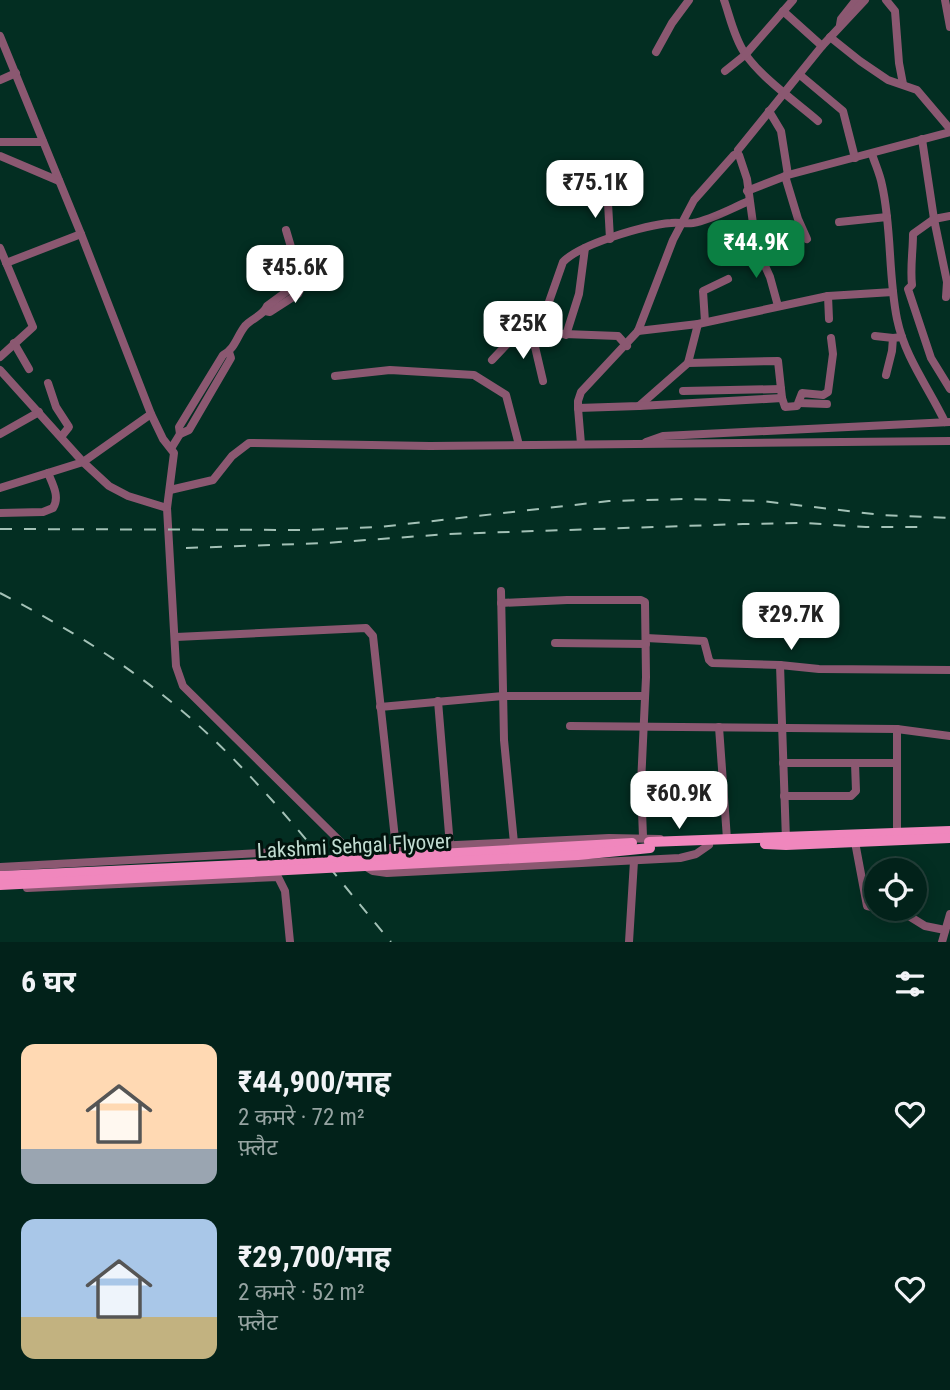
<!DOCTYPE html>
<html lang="hi">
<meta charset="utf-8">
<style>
:root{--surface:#02221a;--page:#102f27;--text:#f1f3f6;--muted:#96a4a2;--line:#233f39;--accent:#0b8043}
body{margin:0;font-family:"Roboto Condensed","Noto Sans Devanagari",sans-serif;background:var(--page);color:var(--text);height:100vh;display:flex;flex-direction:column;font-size:26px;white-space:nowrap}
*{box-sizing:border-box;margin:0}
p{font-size:23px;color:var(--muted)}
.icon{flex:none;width:38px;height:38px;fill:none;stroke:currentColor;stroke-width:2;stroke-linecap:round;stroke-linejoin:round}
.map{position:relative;height:942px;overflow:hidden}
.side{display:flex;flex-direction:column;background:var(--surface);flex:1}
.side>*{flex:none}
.controls{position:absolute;left:864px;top:858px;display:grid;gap:14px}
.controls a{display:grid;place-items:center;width:63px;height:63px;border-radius:50%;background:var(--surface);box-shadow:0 4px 18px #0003,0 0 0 2px var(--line);font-size:35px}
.price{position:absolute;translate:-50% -60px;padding:0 16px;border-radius:14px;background:#fff;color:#222;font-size:23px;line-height:46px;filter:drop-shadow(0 2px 4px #0008)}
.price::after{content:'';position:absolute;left:50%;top:42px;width:21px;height:16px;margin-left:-10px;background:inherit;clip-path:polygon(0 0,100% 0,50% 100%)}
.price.on{background:var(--accent);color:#fff}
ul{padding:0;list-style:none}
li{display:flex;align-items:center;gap:21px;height:175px;padding:0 21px}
li span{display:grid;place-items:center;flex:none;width:196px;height:140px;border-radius:14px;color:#555}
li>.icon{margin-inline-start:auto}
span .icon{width:84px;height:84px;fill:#fffc;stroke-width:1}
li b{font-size:30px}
h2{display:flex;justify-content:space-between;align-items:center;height:84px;padding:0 21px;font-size:30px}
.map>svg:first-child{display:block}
</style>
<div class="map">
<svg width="950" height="942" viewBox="0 0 950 942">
<rect width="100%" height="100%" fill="#032e22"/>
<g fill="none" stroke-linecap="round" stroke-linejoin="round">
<g stroke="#8b5871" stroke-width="8">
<path d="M724 0C730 17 734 37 744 52 759 76 796 102 818 121"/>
<path d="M886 0 895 11 899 63 903 84"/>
<path d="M945 0 950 27"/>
<path d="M783 11 822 46"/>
<path d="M840 25 841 19 856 0"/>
<path d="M0 36 81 234 151 414 163 439 174 453 167 508 176 666 183 686 365 866 373 871 387 873 680 858 696 854 709 845"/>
<path d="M830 37 860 61 888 80 917 90 950 129"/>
<path d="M656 52 672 23 689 0"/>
<path d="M725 71 745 55 793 0"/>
<path d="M800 75 843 111 855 158"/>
<path d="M0 80 16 73"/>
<path d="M769 111 781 131 788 175"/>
<path d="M922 139 934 219 950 216"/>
<path d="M0 142H43"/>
<path d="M738 150 822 46 865 0"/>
<path d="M872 154C875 164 880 174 882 185 892 229 888 275 897 319 905 358 929 388 945 422"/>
<path d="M739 155 747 179 756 246 770 277 778 306"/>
<path d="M0 156 59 181"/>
<path d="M785 176 798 219 807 239"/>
<path d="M747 191 788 175 950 132"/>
<path d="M587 195 602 198 608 203 610 239"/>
<path d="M839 222 887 217"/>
<path d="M0 248 33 327 0 357"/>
<path d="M6 263 81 234"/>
<path d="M828 296 829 319"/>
<path d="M946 297 947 282 934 219 913 234C913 252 910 267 912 285L908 289 931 358 950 389"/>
<path d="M265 311 270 312 298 294 301 288 299 274 286 230"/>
<path d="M705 322 703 291 728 279"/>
<path d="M698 324 688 363 639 406 578 408V401L581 392 638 331 673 240 694 200 734 155"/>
<path d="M638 331 698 324 828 296 893 292"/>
<path d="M538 333 563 262C580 244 645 225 671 223 678 222 685 224 693 223 711 220 732 208 749 201"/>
<path d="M532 334 543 381"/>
<path d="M566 335 579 294 585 248"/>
<path d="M875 336 893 338"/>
<path d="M14 343 29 369"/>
<path d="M492 360 510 341 524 335 538 333 618 336 627 346"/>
<path d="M688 363 778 361 782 398"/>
<path d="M0 370 83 462 109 486 128 496 167 508"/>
<path d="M886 375 892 351 893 338 902 337"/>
<path d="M335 376 390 370 474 375 506 395 519 445"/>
<path d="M48 383 56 407 69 427 61 437"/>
<path d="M683 391 781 389"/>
<path d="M799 403 827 404"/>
<path d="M639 406 782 398 785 407 797 406 802 393 823 395 828 392 833 354 831 338"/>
<path d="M578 408 581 444"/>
<path d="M0 434 39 412"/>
<path d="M180 434 179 427 223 355C235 349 237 336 245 326 252 318 263 316 267 306L301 281"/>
<path d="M646 442 663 436 950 422"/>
<path d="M172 447 180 434 189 430 231 358 229 352"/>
<path d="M0 488 83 462 151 414"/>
<path d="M170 490 213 480 232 456 249 443 430 446 950 441"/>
<path d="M0 513 43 512 53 508C60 497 53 485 48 473"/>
<path d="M501 591 504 740 514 843"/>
<path d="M501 603 567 600H641L645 602 646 677 641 784 643 837"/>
<path d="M176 637 366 628 373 636 396 848"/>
<path d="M646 638 704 641 709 660 712 663 780 665 819 669 950 670"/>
<path d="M555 643 646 644"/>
<path d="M780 665 786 840"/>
<path d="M438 701 450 846"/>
<path d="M380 707 503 696H645"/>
<path d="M570 726 897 729 950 736"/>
<path d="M719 727 727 839"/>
<path d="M783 763H897"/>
<path d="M784 796H851L856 791 855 763"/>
<path d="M897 833V729"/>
<path d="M855 842 867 906 877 908"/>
<path d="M348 850 609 838 660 839"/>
<path d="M0 867 296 851"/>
<path d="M27 888 278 877 285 891 290 942"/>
<path d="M878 908 904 913 925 926 945 930"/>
<path d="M629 942 634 861"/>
<path d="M942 942 950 914"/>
</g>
<g stroke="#f087bd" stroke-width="10">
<path d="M649 842 950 831"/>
<path d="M765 844 786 845 950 838"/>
</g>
<g stroke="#a3c1b6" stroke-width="2" stroke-dasharray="12 12" stroke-linecap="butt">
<path d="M0 529 309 530 380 527 609 501 687 499 762 501 882 515 950 518"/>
<path d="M186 548 326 543 448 534 743 524 804 523 866 527H929"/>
<path d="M0 593C62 625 121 660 175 705 257 773 323 861 391 942"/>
</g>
<g stroke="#f087bd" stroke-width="10">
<path d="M0 876 282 863 632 843"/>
<path d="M0 885 578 855 650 848"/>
</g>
</g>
<g text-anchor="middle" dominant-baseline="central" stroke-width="6" stroke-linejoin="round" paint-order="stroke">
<g font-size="21" fill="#c1dcd1" stroke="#01130d">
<text transform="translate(354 846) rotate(-3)">Lakshmi Sehgal Flyover</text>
</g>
</g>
</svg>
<div class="controls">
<a><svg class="icon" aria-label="locate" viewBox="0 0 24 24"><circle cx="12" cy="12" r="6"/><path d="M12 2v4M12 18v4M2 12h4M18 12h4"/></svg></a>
</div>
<b class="price" style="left:595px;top:220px">₹75.1K</b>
<b class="price on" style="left:756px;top:280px">₹44.9K</b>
<b class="price" style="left:295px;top:305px">₹45.6K</b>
<b class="price" style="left:523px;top:361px">₹25K</b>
<b class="price" style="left:791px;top:652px">₹29.7K</b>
<b class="price" style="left:679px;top:831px">₹60.9K</b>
</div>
<section class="side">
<h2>6 घर<svg class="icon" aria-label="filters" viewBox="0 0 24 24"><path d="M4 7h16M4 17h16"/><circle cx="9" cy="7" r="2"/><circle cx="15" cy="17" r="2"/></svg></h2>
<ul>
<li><span style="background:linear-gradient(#ffd9b3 75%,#9aa5b1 0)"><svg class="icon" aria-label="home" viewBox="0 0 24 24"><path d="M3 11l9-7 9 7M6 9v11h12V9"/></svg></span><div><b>₹44,900/माह</b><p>2 कमरे · 72 m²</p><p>फ़्लैट</p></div><svg class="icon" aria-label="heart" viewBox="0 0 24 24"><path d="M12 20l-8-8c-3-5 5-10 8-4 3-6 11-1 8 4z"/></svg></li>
<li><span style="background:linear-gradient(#a9c7e8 70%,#c2b280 0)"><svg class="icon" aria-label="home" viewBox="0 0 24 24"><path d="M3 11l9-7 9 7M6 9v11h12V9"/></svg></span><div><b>₹29,700/माह</b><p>2 कमरे · 52 m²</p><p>फ़्लैट</p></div><svg class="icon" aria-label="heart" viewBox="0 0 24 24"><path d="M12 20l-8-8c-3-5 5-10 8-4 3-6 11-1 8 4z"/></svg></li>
</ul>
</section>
